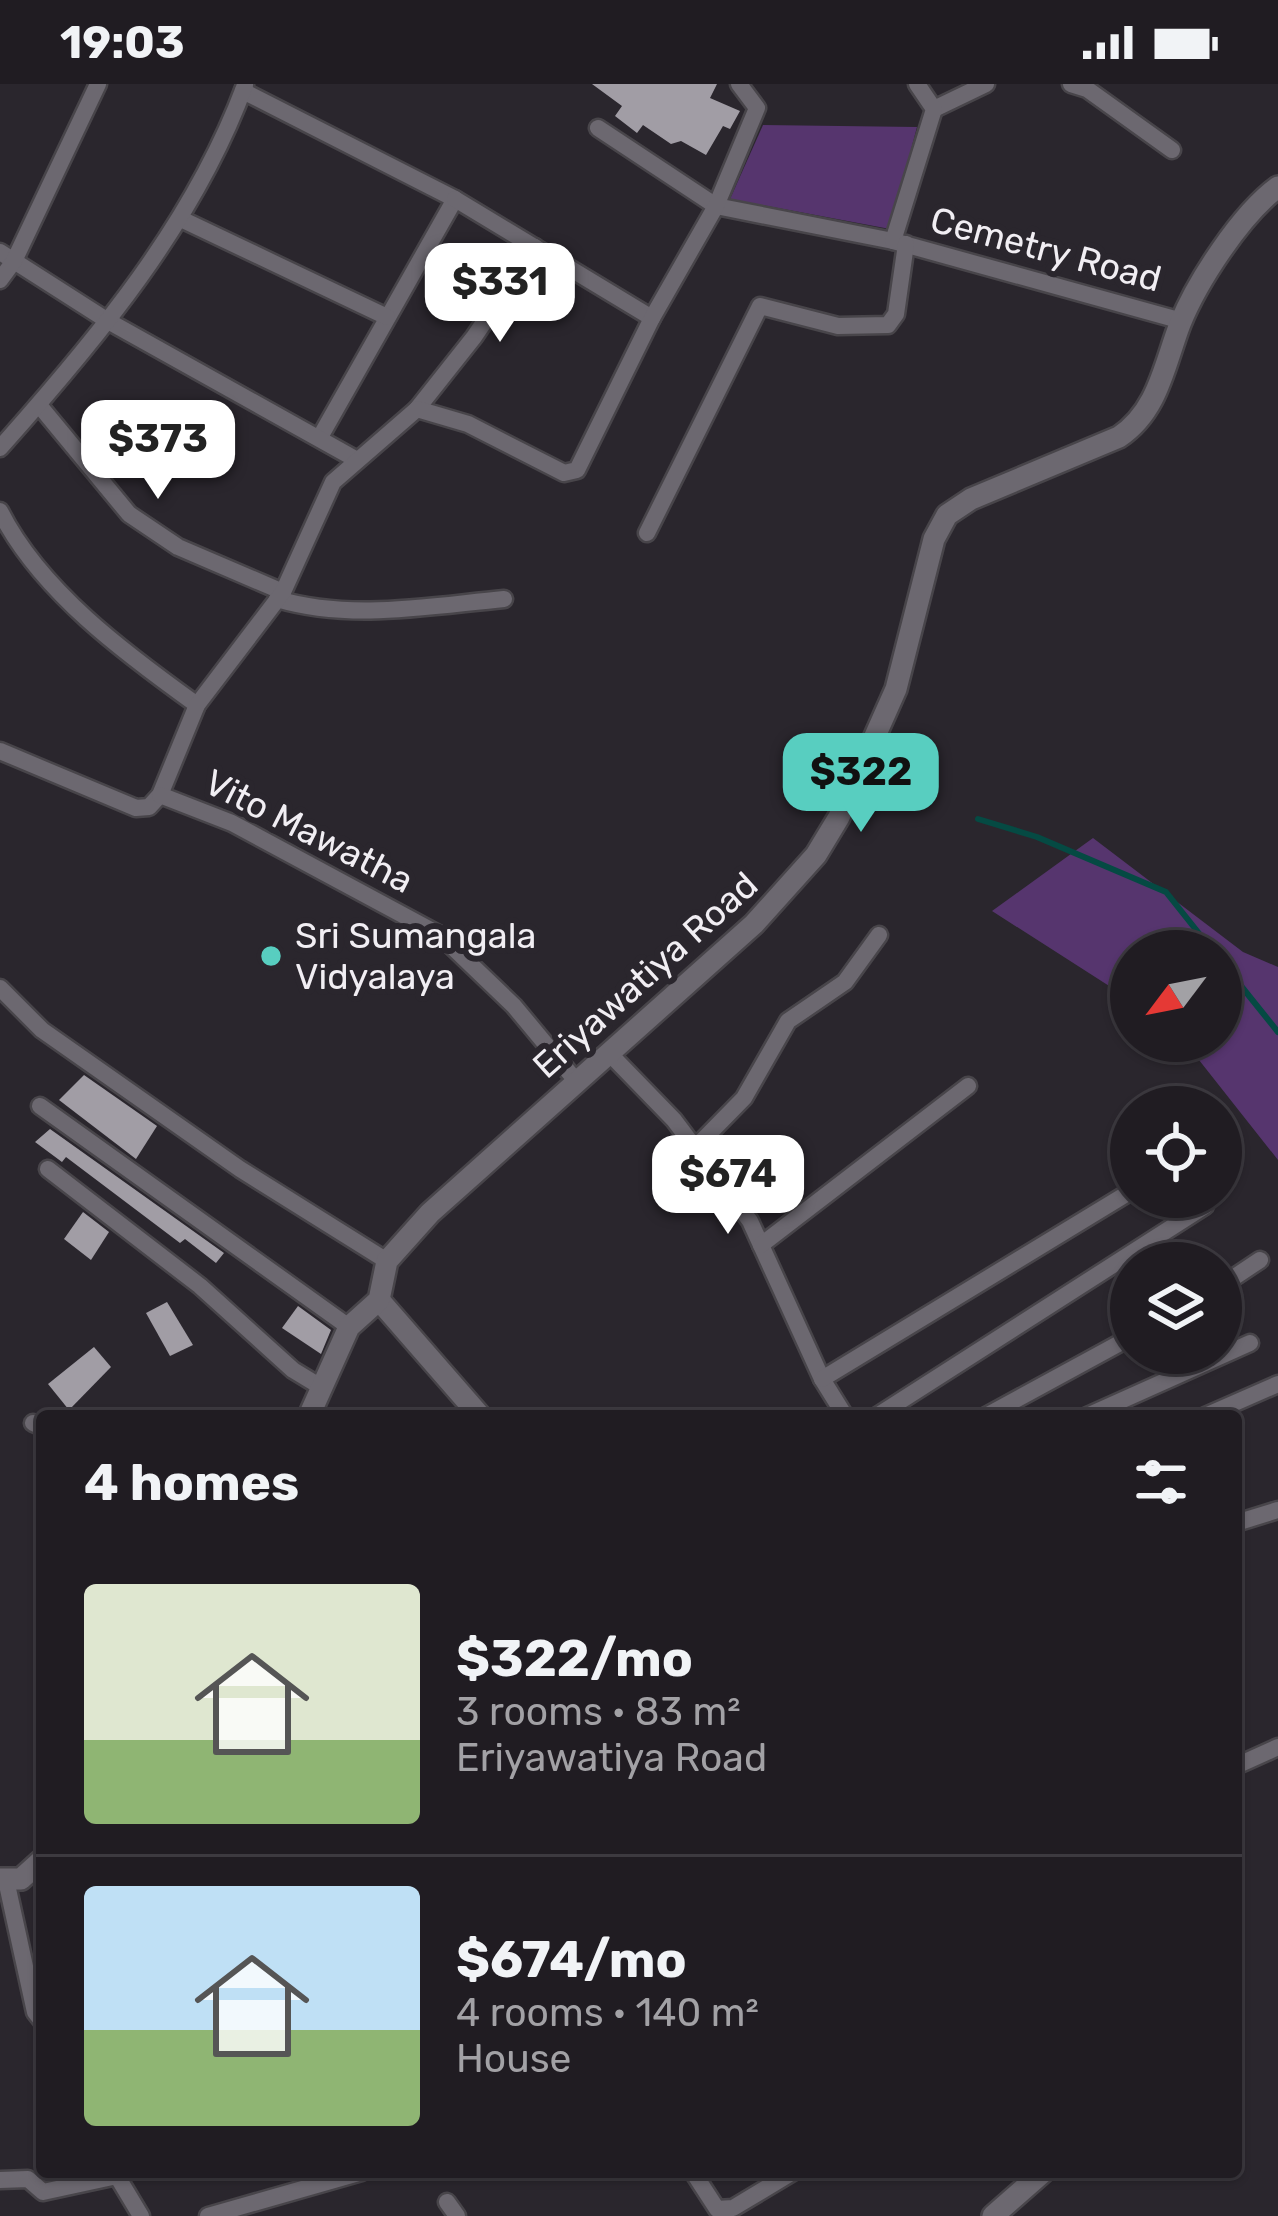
<!DOCTYPE html>
<meta charset="utf-8">
<style>
:root{--surface:#201c22;--page:#2d292f;--text:#f1f3f6;--muted:#a2a1a5;--line:#3d3a40;--accent:#58cec0}
body{margin:0;font-family:Rubik,sans-serif;background:var(--page);color:var(--text);height:100vh;display:flex;flex-direction:column;font-size:45px;white-space:nowrap}
*{box-sizing:border-box;margin:0}
p{font-size:39px;color:var(--muted)}
.icon{flex:none;width:66px;height:66px;fill:none;stroke:currentColor;stroke-width:2;stroke-linecap:round;stroke-linejoin:round}
.map{position:relative;flex:1;overflow:hidden}
.side{position:absolute;left:36px;top:1326px;width:1206px;height:768px;display:flex;flex-direction:column;background:var(--surface);border-radius:12px;box-shadow:0 3px 9px #0004,0 0 0 3px var(--line)}
.side>*{flex:none}
.needle{width:78px;rotate:238deg}
.tools{position:absolute;left:1110px;top:846px;display:grid;gap:24px}
.tools a{display:grid;place-items:center;width:132px;height:132px;border-radius:50%;background:var(--surface);box-shadow:0 3px 9px #0004,0 0 0 3px var(--line);font-size:60px}
.price{position:absolute;translate:-50% -102px;padding:0 27px;border-radius:24px;background:#fff;color:#222;font-size:39px;line-height:78px;filter:drop-shadow(0 3px 6px #0008)}
.price::after{content:'';position:absolute;left:50%;top:72px;width:36px;height:27px;margin-left:-18px;background:inherit;clip-path:polygon(0 0,100% 0,50% 100%)}
.price.on{background:var(--accent);color:#111}
ul{padding:0;list-style:none}
li{display:flex;align-items:center;gap:36px;height:300px;padding:0 48px}
li+li{border-top:3px solid var(--line)}
li span{display:grid;place-items:center;flex:none;width:336px;height:240px;border-radius:12px;color:#555}
li>.icon{margin-inline-start:auto}
span .icon{width:144px;height:144px;fill:#fffc;stroke-width:1}
li b{font-size:51px}
h2{display:flex;justify-content:space-between;align-items:center;height:144px;padding:0 48px;font-size:51px}
.status{display:flex;justify-content:space-between;align-items:center;height:84px;padding:0 60px;background:var(--surface);direction:ltr}
.status svg{height:33px;fill:currentColor}
.map>svg:first-child{display:block}
</style>
<div class="status"><b>19:03</b><svg viewBox="0 0 49 12"><path d="M0 12V9h3v3zM5 12V6h3v6zM10 12V3h3v9zM15 12V0h3v12zM26 1h20v11H26zM47 4h2v5h-2z"/></svg></div>
<div class="map">
<svg width="1278" height="2132" viewBox="0 0 1278 2132">
<rect width="100%" height="100%" fill="#2a262d"/>
<g fill="#56356e">
<path d="M763 41 917 43 890 145 730 115Z"/>
<path d="M1093 754 1243 868 1278 883V1076L1184 957H1221V867H1131V916L992 827Z"/>
</g>
<g fill="none" stroke-linecap="round" stroke-linejoin="round">
<g stroke="#054a43" stroke-width="6">
<path d="M978 735 1037 753 1166 808 1213 867"/>
<path d="M1221 877 1278 948"/>
</g>
</g>
<g fill="#a19da5">
<path d="M592 0H717L710 14 740 27 730 45 723 42 706 71 681 57 671 60 643 41 637 49 615 32 622 22Z"/>
<path d="M84 991 157 1042 136 1075 59 1016Z"/>
<path d="M50 1045 224 1169 216 1179 185 1155 180 1159 66 1073 62 1078 35 1058Z"/>
<path d="M83 1128 109 1148 91 1176 64 1155Z"/>
<path d="M167 1218 193 1261 170 1272 146 1229Z"/>
<path d="M298 1222 331 1246 321 1270 282 1244Z"/>
<path d="M94 1263 111 1283 69 1326 48 1300Z"/>
</g>
<g fill="none" stroke-linecap="round" stroke-linejoin="round">
<g stroke="#48454a" stroke-width="21">
<g id="minor">
<path d="M1071 0 1087 5 1172 66"/>
<path d="M243 7 455 115 320 353"/>
<path d="M934 25 986 0"/>
<path d="M598 44 716 122 893 157 1182 237"/>
<path d="M455 115 652 234"/>
<path d="M181 135 387 233"/>
<path d="M893 157 934 25 917 0"/>
<path d="M0 168 108 237 357 376"/>
<path d="M0 196 14 177 98 0"/>
<path d="M39 321 129 430 178 463 283 508"/>
<path d="M417 325 474 253 535 163"/>
<path d="M0 364C97 255 194 139 245 1"/>
<path d="M0 427C40 507 126 570 197 621"/>
<path d="M647 449 760 222 838 242 888 241 896 230 906 160"/>
<path d="M277 515C351 537 429 522 504 515"/>
<path d="M0 667 136 724 149 723 160 711 197 621 283 508 333 398 417 325 468 340 564 389 577 386 652 234 716 122 757 24 739 0"/>
<path d="M160 711 232 739 440 851 514 922 577 998"/>
<path d="M0 904 42 946 240 1085 387 1177"/>
<path d="M610 970 674 1036 750 1137 822 1295 845 1332"/>
<path d="M40 1022 349 1243"/>
<path d="M695 1064 744 1014 788 937 845 898 879 851"/>
<path d="M48 1085 200 1202 293 1286 321 1303"/>
<path d="M761 1161 968 1002"/>
<path d="M1221 1202 1260 1176"/>
<path d="M822 1295 1128 1109"/>
<path d="M877 1332 1205 1122"/>
<path d="M986 1332 1131 1253"/>
<path d="M1087 1332 1250 1259"/>
<path d="M1205 1332 1278 1300"/>
<path d="M33 1339 42 1343"/>
<path d="M1236 1439 1278 1426"/>
<path d="M1236 1682 1278 1663"/>
<path d="M6 1796 35 1928 42 1937"/>
<path d="M693 2088 717 2125 733 2124 793 2088"/>
<path d="M0 2096 28 2095 43 2108 117 2092 141 2132"/>
<path d="M447 2118 457 2132"/>
<path d="M208 2132 362 2088"/>
</g>
</g>
<g stroke="#48454a" stroke-width="26">
<g id="tertiary">
<path d="M379 1216 480 1332"/>
<path d="M309 1332 349 1243 379 1216 387 1177 430 1129 754 840 816 771 839 733 896 605 934 455 947 431 971 415 1119 353C1158 327 1164 282 1180 240 1197 198 1241 130 1278 103"/>
<path d="M0 1795H21L42 1776"/>
<path d="M993 2132 1043 2088"/>
</g>
</g>
<use href="#minor" stroke="#6c6870" stroke-width="16"/>
<use href="#tertiary" stroke="#6c6870" stroke-width="21"/>
</g>
<circle fill="#58cec0" stroke="#2a262d" stroke-width="4.5" cx="271" cy="872" r="12"/>
<g text-anchor="middle" dominant-baseline="central" stroke-width="12" stroke-linejoin="round" paint-order="stroke">
<g font-size="36" fill="#f1eef3" stroke="#2a262d">
<text transform="translate(1046 165) rotate(15)">Cemetry Road</text>
<text transform="translate(309 747) rotate(27)">Vito Mawatha</text>
<text transform="translate(645 891) rotate(-42)">Eriyawatiya Road</text>
</g>
<g font-size="36" fill="#f1eef3" stroke="#2a262d" text-anchor="start">
<text x="295" y="851">Sri Sumangala<tspan x="295" dy="41">Vidyalaya</tspan></text>
</g>
</g>
</svg>
<div class="tools">
<a><svg class="needle" viewBox="-14 -14 28 28"><path d="M0-13l5 13h-10z" fill="#e53935"/><path d="M0 13l5-13h-10z" fill="#a2a1a5"/></svg></a>
<a><svg class="icon" aria-label="locate" viewBox="0 0 24 24"><circle cx="12" cy="12" r="6"/><path d="M12 2v4M12 18v4M2 12h4M18 12h4"/></svg></a>
<a><svg class="icon" aria-label="layers" viewBox="0 0 24 24"><path d="M12 4l9 5-9 5-9-5zM3 14l9 5 9-5"/></svg></a>
</div>
<b class="price" style="left:500px;top:261px">$331</b>
<b class="price" style="left:158px;top:418px">$373</b>
<b class="price on" style="left:861px;top:751px">$322</b>
<b class="price" style="left:728px;top:1153px">$674</b>
<section class="side">
<h2>4 homes<svg class="icon" aria-label="filters" viewBox="0 0 24 24"><path d="M4 7h16M4 17h16"/><circle cx="9" cy="7" r="2"/><circle cx="15" cy="17" r="2"/></svg></h2>
<ul>
<li><span style="background:linear-gradient(#dfe7d0 65%,#8fb573 0)"><svg class="icon" aria-label="home" viewBox="0 0 24 24"><path d="M3 11l9-7 9 7M6 9v11h12V9"/></svg></span><div><b>$322/mo</b><p>3 rooms · 83 m²</p><p>Eriyawatiya Road</p></div></li>
<li><span style="background:linear-gradient(#bfe0f5 60%,#8fb573 0)"><svg class="icon" aria-label="home" viewBox="0 0 24 24"><path d="M3 11l9-7 9 7M6 9v11h12V9"/></svg></span><div><b>$674/mo</b><p>4 rooms · 140 m²</p><p>House</p></div></li>
</ul>
</section>
</div>
